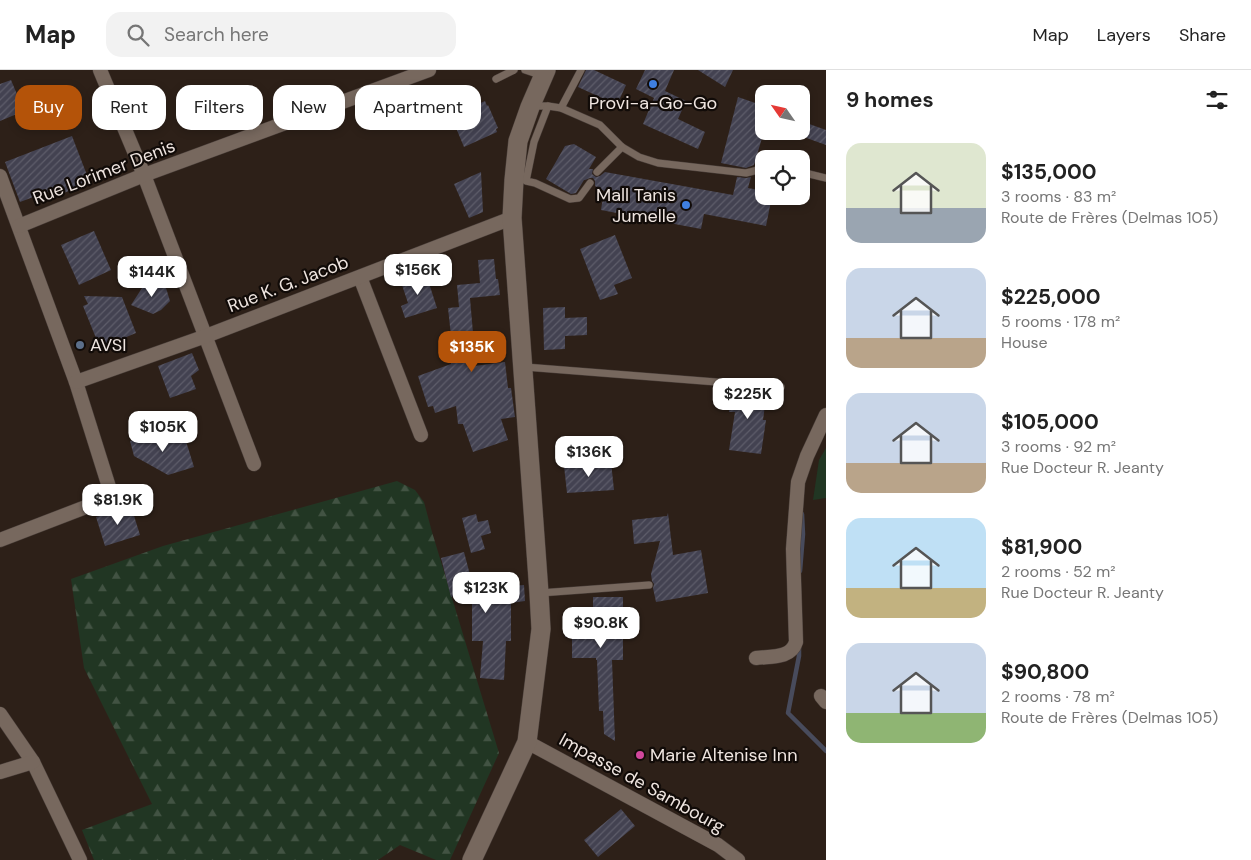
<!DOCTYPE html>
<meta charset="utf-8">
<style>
:root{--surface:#fff;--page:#f2f2f2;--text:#222;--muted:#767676;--line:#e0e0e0;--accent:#b45309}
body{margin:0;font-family:"DM Sans",sans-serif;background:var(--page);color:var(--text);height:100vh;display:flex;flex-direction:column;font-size:19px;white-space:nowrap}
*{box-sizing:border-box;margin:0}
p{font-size:16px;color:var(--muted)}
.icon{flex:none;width:28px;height:28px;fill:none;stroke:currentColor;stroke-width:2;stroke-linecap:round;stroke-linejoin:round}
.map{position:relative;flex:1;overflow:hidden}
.details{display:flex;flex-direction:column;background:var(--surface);width:425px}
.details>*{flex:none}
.hud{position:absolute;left:15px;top:15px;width:475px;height:45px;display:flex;gap:10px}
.needle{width:32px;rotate:304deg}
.tools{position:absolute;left:755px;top:15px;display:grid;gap:10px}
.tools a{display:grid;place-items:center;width:55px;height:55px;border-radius:10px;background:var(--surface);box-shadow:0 2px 8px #0003;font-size:25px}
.price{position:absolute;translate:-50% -42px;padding:0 11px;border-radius:10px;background:#fff;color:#222;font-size:16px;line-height:32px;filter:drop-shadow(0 1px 2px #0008)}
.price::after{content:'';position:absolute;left:50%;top:30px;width:15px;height:11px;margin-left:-8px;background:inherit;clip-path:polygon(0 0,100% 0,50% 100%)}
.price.on{background:var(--accent);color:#fff}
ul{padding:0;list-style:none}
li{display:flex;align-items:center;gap:15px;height:125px;padding:0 20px}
li span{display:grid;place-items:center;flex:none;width:140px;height:100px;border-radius:15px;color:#555}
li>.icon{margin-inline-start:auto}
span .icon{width:60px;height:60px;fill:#fffc;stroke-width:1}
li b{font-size:21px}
h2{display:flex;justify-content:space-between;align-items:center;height:60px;padding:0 20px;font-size:21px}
.tag{padding:0 18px;border-radius:15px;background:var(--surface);box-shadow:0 2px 8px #0003;font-size:18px;line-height:45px}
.tag.on{background:var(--accent);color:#fff}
header{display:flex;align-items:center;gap:30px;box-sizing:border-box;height:70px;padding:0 25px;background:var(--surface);border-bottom:1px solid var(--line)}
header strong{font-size:24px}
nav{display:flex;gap:28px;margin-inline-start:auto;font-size:18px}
.search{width:350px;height:45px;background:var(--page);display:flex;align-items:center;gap:12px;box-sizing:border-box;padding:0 18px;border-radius:15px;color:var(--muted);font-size:19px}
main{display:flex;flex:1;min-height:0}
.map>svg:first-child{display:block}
</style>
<header>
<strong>Map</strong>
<div class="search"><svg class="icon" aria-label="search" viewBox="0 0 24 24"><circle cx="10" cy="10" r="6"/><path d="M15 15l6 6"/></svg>Search here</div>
<nav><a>Map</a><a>Layers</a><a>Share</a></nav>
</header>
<main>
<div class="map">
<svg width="826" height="790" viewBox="0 0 826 790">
<defs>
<pattern id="forest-firs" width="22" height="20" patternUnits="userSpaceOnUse" patternTransform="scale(1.25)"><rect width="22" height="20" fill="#213623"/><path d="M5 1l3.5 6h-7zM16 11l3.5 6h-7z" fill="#425343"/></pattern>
<pattern id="building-hatch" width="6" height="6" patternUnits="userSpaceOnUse" patternTransform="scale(1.25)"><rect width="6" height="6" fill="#434251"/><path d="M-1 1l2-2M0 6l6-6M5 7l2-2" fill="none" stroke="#5e5d6a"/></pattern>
</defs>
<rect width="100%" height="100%" fill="#2d2018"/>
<path fill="#213623" d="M826 378V428L813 430 819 390Z"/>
<path fill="url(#forest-firs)" d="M397 411 415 420 424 432 432 462 499 683 450 790H436L400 775 378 790H94L82 760 152 734 84 598 71 509 163 476Z"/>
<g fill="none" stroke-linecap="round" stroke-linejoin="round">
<g stroke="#484b5c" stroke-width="4.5">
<path d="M800 501 803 464 802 444"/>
<path d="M799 577V586L788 643 826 681"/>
</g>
</g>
<g fill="url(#building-hatch)">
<path d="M586 0H594L626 15 617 35 578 17Z"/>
<path d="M645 0H674L665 21 686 31 678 49 705 62 698 79 643 54 654 28 636 19Z"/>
<path d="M698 0H733L725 17Z"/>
<path d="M11 10 24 41 0 51V14Z"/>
<path d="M738 27 764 36V68H762L754 95 746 98 721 93Z"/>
<path d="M485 31 487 36 488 35 498 58 496 59 497 62 464 77 451 46Z"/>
<path d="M801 51 826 60V75L801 66Z"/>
<path d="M72 66 90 113 56 126 47 122 20 132 5 92Z"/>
<path d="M574 74 596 87 589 99H593L592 104 596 107 600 106 605 102 733 125 737 107 746 108 751 107 748 118 764 121V126H772L766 156 704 144 701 159 601 140 604 121 595 116V111L593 108H590L585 110H584L576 123 571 124 546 109 565 76Z"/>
<path d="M481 102 483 142 469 148 454 114Z"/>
<path d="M94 161 111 200 79 215 61 175Z"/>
<path d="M615 165 632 208 614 215 618 224 600 230 580 179Z"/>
<path d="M494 189 496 209H498L500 225 470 228 473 263H472L474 296 505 292 508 318H511L515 347 501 349 508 370 473 382 463 354H458L456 336 435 343 433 336 428 337 418 306 451 294 449 266H451L448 238 459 237 457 215 480 213 478 190Z"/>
<path d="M426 204 437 238 405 248 401 236 408 233 401 212Z"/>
<path d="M150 212 166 218 170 231 161 240 153 244 131 235 144 215Z"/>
<path d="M84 226 122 227 136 263 100 278 83 236 88 234Z"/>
<path d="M565 237V248L587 247V265L565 266V279L544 280 543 238Z"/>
<path d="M192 283 199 300 191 306 196 319 170 328 158 296Z"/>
<path d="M731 318 767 321 763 350H766L761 384 729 380 735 342H729Z"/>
<path d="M162 361 166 374 185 368 194 397 168 405 134 386 130 371Z"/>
<path d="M611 392 614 420 567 423 564 396Z"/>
<path d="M131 436 140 465 105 476 96 447Z"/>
<path d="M668 443 673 485 701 480 708 523 656 532 653 518 654 514 652 511 651 504 660 471 634 474 632 450 667 446Z"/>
<path d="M476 444 478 452 488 450 491 463 481 466 485 479 471 483 462 448Z"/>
<path d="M464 482 474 520 524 515 525 531 511 533V571H506L504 610 480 608 483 571H472V521L451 527 441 488Z"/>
<path d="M593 527H623V590H612L615 671 604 664 603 641H599L597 590H596V588H572V567H565V551L593 550Z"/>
<path d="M621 739 635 756 598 787 584 770Z"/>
</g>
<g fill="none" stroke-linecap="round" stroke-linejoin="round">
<g stroke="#493e39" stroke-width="8">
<g id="lane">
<path d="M525 0 543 6"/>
<path d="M496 9 514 0"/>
<path d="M533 36H548L561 38 600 55 622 77 639 87 658 93 746 103 754 101 764 97"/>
<path d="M548 36 534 72 526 111 535 113 570 129 579 128 590 113"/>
<path d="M561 38 581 0"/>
<path d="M597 102 622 77"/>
<path d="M801 102 826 108"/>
<path d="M525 297 781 317"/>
<path d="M540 523 649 515"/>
</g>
</g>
<g stroke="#493e39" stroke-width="15">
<g id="street">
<path d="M100 0 144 105 254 394"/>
<path d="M0 106 76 312 109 417 108 424 104 430 0 470"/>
<path d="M19 156 144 105 429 0"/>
<path d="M360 207 421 365"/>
<path d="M76 312 206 266 512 148"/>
<path d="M756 588C770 586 791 589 796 572L793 479 798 412 807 386 826 345"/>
<path d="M821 626 826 632"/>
<path d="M0 644 33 692 80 790"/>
<path d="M527 672 718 775 738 790"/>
<path d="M0 702 33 692"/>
</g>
</g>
<g stroke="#493e39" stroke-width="20">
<path id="secondary" d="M472 790 527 672 541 559 539 523 512 148 514 110 518 71 530 37 546 0"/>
</g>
<use href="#lane" stroke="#77685e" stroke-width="7"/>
<use href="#street" stroke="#77685e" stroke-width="14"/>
<use href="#secondary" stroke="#77685e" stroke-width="19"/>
</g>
<g fill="#3f7fe0" stroke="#110b08" stroke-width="2">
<circle cx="653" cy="14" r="5"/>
<circle cx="686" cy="135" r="5"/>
</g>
<circle fill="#5c6f8a" stroke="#110b08" stroke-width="2" cx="80" cy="275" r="5"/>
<circle fill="#d1479c" stroke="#110b08" stroke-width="2" cx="640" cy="685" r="5"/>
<g text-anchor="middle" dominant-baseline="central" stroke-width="4.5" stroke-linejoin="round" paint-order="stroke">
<g font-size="18" fill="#efe5e0" stroke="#110b08" text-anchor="start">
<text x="653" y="33" text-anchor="middle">Provi-a-Go-Go</text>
<text x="676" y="125" text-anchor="end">Mall Tanis<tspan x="676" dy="21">Jumelle</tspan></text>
<text x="90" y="275">AVSI</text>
<text x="650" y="685">Marie Altenise Inn</text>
</g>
<g font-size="18" fill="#efe5e0" stroke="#110b08">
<text transform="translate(104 102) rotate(-21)">Rue Lorimer Denis</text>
<text transform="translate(288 214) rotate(-21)">Rue K. G. Jacob</text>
<text transform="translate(642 713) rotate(29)">Impasse de Sambourg</text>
</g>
</g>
</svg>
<div class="tools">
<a><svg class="needle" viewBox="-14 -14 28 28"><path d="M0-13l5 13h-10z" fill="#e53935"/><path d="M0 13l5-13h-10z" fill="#767676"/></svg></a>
<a><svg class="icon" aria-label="locate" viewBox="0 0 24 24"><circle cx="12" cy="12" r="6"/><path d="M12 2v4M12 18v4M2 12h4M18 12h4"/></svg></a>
</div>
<b class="price" style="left:418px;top:226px">$156K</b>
<b class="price" style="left:152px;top:228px">$144K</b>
<b class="price on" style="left:472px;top:303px">$135K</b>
<b class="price" style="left:748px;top:350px">$225K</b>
<b class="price" style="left:163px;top:383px">$105K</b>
<b class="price" style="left:589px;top:408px">$136K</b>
<b class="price" style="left:118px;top:456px">$81.9K</b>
<b class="price" style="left:486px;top:544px">$123K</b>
<b class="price" style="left:601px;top:579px">$90.8K</b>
<div class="hud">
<a class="tag on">Buy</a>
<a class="tag">Rent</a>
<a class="tag">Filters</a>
<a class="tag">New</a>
<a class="tag">Apartment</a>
</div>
</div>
<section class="details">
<h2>9 homes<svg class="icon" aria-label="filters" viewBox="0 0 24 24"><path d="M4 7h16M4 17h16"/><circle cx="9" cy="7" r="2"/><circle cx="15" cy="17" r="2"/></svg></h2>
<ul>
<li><span style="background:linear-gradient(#dfe7d0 65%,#9aa5b1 0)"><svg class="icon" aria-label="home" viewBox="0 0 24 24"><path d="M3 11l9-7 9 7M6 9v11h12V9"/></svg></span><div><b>$135,000</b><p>3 rooms · 83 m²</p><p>Route de Frères (Delmas 105)</p></div></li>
<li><span style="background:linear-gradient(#c9d6e8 70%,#b9a48a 0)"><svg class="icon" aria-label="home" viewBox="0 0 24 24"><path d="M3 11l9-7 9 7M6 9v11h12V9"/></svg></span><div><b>$225,000</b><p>5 rooms · 178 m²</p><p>House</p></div></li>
<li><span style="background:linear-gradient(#c9d6e8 70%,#b9a48a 0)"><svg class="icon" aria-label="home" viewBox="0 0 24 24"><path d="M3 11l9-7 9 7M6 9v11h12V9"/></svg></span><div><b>$105,000</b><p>3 rooms · 92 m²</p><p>Rue Docteur R. Jeanty</p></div></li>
<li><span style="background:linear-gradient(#bfe0f5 70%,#c2b280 0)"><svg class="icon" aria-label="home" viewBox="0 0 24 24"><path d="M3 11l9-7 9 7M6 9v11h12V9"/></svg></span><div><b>$81,900</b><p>2 rooms · 52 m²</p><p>Rue Docteur R. Jeanty</p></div></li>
<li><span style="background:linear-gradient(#c9d6e8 70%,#8fb573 0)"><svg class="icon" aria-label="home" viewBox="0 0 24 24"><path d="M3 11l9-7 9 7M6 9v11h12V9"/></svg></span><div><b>$90,800</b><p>2 rooms · 78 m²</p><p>Route de Frères (Delmas 105)</p></div></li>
</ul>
</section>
</main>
